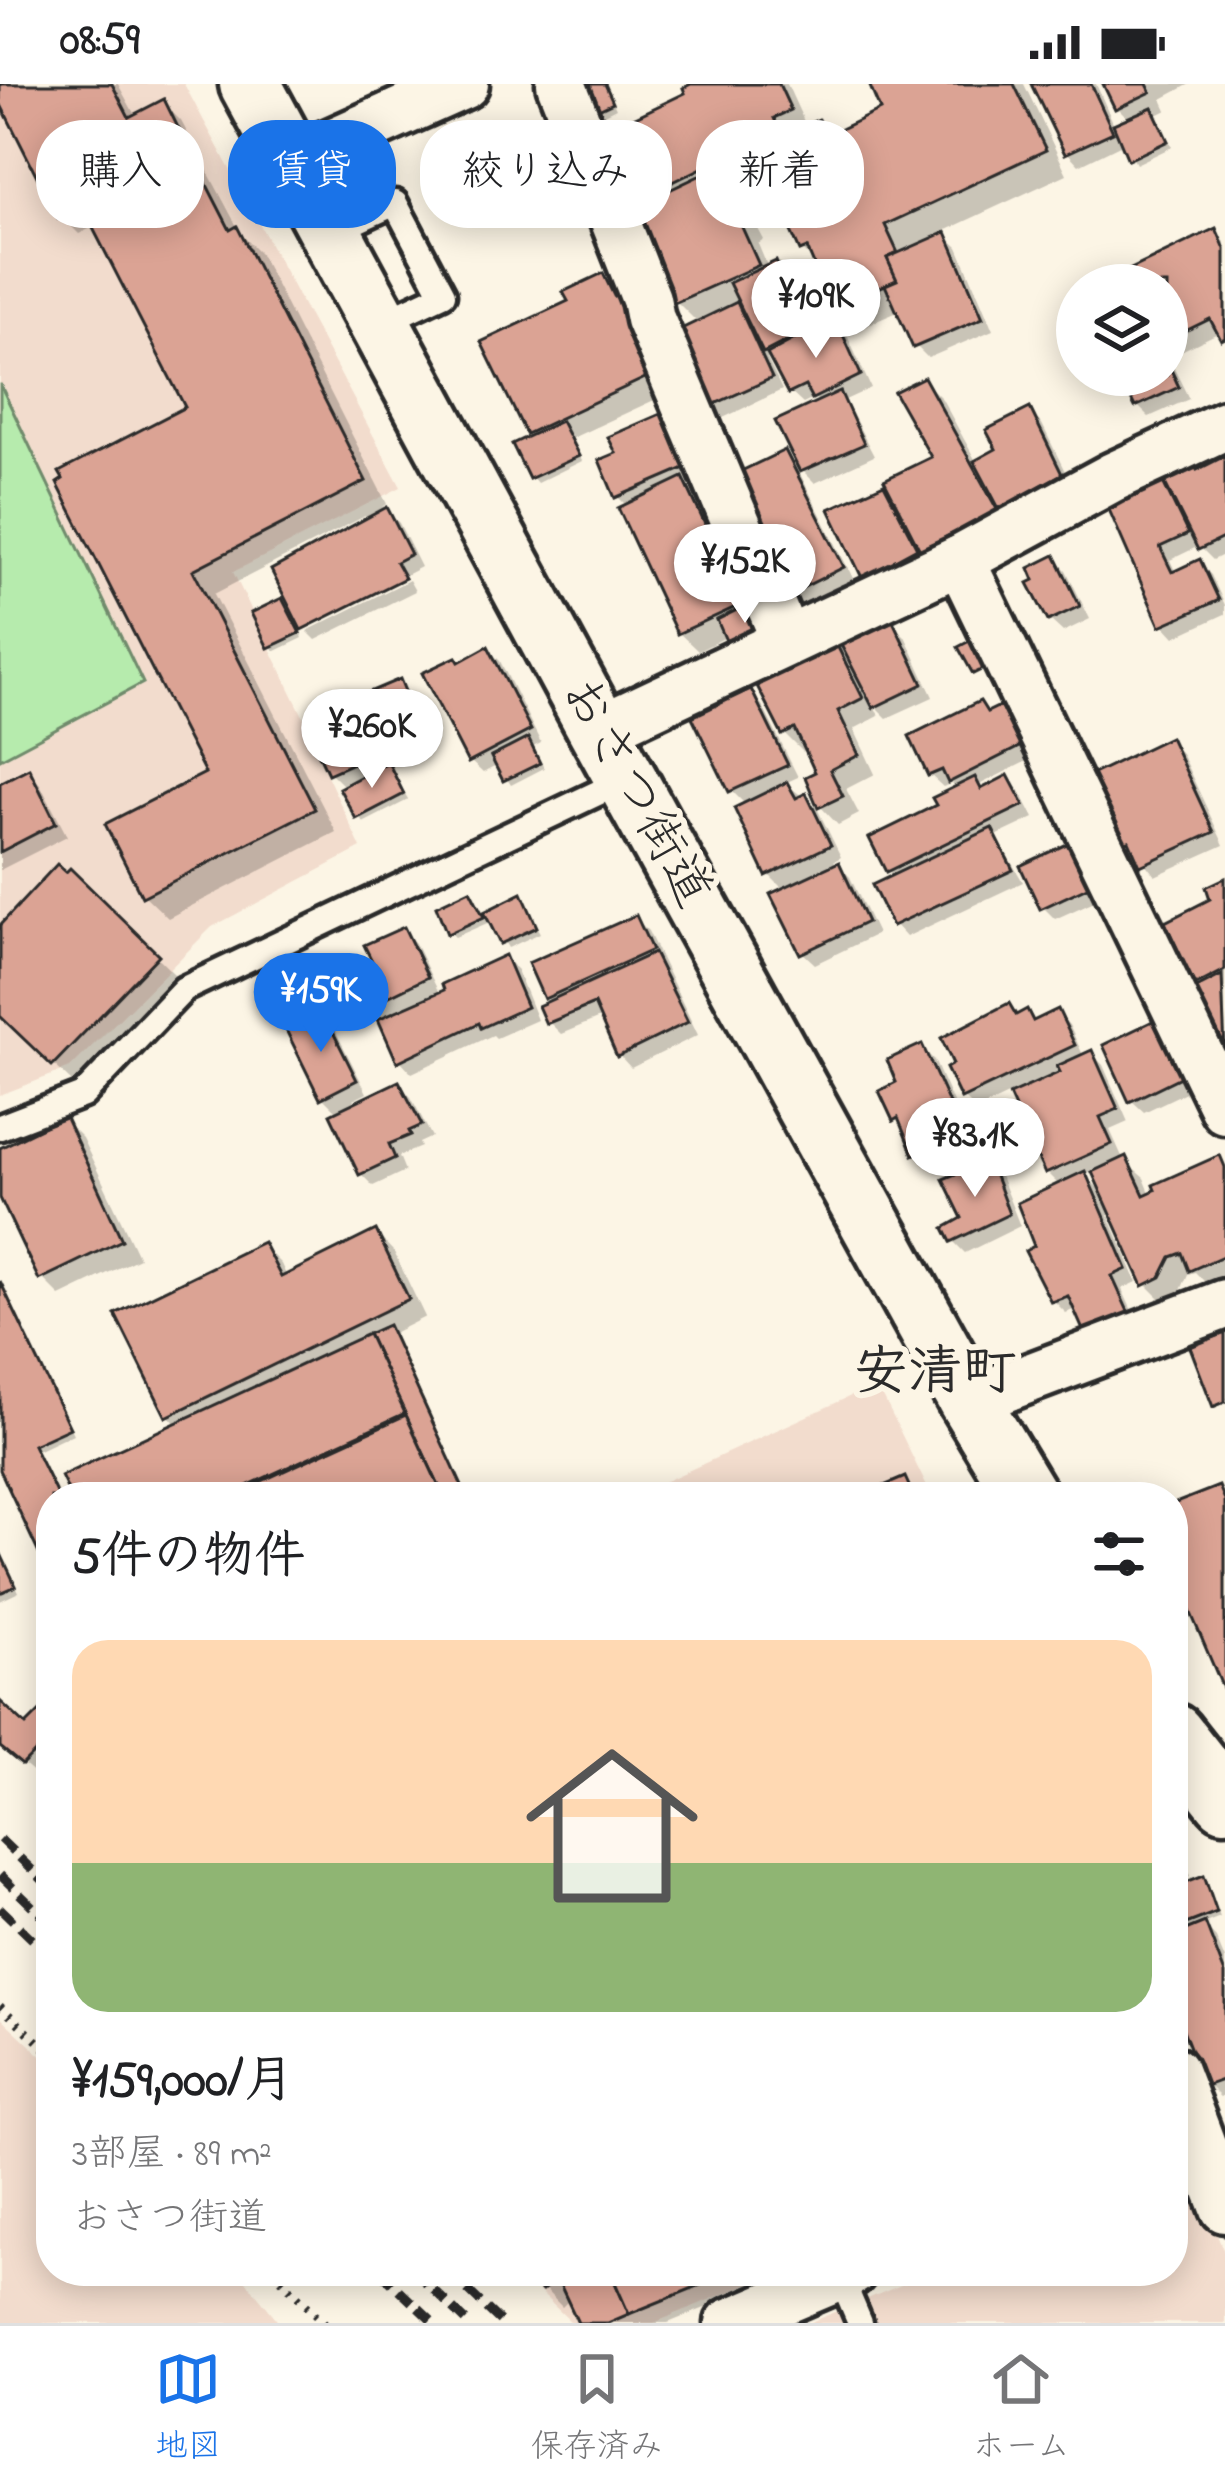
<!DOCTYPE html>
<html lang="ja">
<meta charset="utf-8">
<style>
:root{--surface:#fff;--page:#f2f2f2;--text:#202124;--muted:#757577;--line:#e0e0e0;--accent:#1a73e8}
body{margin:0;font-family:"Indie Flower","Klee One",sans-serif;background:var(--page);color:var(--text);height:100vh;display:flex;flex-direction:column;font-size:45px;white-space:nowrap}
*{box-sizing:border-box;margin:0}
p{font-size:39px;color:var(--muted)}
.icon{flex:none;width:66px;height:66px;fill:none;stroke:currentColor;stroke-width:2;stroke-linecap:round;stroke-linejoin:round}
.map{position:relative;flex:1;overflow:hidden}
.panel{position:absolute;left:36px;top:1398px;width:1152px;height:804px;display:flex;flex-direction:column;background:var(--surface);border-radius:48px;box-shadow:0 6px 30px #0003}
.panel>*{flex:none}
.top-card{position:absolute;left:36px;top:36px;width:1155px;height:108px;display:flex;gap:24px}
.controls{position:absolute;left:1056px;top:180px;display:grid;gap:24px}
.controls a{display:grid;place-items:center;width:132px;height:132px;border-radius:50%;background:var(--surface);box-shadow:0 6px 30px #0003;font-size:60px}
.price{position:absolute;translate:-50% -102px;padding:0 27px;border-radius:42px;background:#fff;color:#222;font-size:39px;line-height:78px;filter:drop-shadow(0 3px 6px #0008)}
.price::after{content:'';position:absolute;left:50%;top:72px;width:36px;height:27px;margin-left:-18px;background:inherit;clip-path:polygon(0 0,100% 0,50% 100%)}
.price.current{background:var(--accent);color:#fff}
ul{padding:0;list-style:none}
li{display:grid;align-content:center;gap:24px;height:636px;padding:0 36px}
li+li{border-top:3px solid var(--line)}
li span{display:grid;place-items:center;height:372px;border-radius:36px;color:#555}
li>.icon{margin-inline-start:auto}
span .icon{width:216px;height:216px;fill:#fffc;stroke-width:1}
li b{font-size:51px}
h2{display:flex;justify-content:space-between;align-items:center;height:144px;padding:0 36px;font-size:51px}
.tag{padding:0 42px;border-radius:48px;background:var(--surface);box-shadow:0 6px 30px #0003;font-size:42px;line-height:108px}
.tag.current{background:var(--accent);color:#fff}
.status{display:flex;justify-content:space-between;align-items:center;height:84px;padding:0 60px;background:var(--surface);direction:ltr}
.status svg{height:33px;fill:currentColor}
.tab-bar{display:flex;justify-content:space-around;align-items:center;height:168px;border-top:3px solid var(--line);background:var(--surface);font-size:33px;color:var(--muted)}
.tab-bar a{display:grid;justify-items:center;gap:6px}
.tab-bar .current{color:var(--accent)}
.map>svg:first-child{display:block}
</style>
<div class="status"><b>08:59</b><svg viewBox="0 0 49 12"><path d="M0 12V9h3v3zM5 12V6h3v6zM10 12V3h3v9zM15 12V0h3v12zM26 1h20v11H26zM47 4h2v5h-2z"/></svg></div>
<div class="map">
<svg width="1225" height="2239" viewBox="0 0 1225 2239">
<rect width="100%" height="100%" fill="#fcf5e5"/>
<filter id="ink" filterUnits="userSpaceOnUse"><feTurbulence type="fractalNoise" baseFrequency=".00833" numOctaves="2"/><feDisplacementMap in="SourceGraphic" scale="24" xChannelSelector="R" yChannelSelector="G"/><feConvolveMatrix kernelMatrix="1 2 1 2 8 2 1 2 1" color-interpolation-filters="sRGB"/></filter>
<g filter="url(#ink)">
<g fill="#f2dccd">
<path d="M0 0H184L401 403 233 488 305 636V644L361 764 212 843 70 984 0 1011Z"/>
<path d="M877 1300 932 1413H631Z"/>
<path d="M0 1933 51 1981V2187H238L280 2239H0Z"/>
<path d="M1173 2094 1197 2104 1225 2170V2239H809L935 2187H1173Z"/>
<path d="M518 2187H778L654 2239H572Z"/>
</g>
<path fill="#b6ebad" stroke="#708b6c" stroke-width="3" d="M0 300 143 599 0 675Z"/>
<g fill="#0003" fill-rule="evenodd">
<path d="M0 0H118L136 33 163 19 181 37 241 150 260 169 387 420 383 423 399 439 421 483 304 544 294 534 303 554 276 567 270 562 281 518 297 533 368 437 365 432 214 510 336 748 168 834 144 811 209 690 61 400 189 325 95 142 79 150 61 132 0 12Z"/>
<path d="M582 0H605L616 24 600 32Z"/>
<path d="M703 0H787L807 44 819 39 832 52 884 27 873 0H1024L1067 90 942 148 958 163 993 246 928 274 916 262 900 227 867 241 827 202 817 180 802 165 764 81 732 96 764 156 758 160 768 184 775 181 787 193 812 249 834 237 846 249 871 304 845 316 874 372 815 399 803 387 820 319 815 314 803 320 790 308 772 272 767 275 782 306 723 334 710 322 699 240 676 217 645 136 644 122 637 115Z"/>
<path d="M1034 0H1096L1115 43 1130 36 1117 23 1107 0H1190L1162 15 1167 26 1157 31 1172 63 1136 80 1124 59 1079 81 1067 68Z"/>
<path d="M1215 148 1225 158V256L1220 248 1177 269 1167 259V201H1137Z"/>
<path d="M602 193 621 212 678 305 570 355 582 377 537 399 532 393 533 354 528 348 572 219Z"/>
<path d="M1167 270 1189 315 1149 333 1137 321 1122 291H1167Z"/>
<path d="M924 297 942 315 977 379 999 366 1029 328 1042 340 1072 402 880 510 883 403 897 417 935 374Z"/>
<path d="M662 332 674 344 697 396 686 400 700 415 750 523 728 552 698 567 679 549 628 423 617 412 620 370Z"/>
<path d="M784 370 796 382 854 496 801 522 789 510Z"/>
<path d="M1189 372 1202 386 1225 375V470L1213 476 1199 462 1170 476 1176 489 1199 479 1211 491 1225 521V530L1175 553 1163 540 1111 422 1166 395Z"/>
<path d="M1054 474 1066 486 1090 535 1063 548 1050 536Z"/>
<path d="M409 496 415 507 316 556 307 547Z"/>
<path d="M892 540 905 552 933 613 887 634 874 621 879 632 854 645 875 690 846 705 859 730 838 741 820 722 819 689 808 665 803 668 784 649 829 549 843 563Z"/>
<path d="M488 565 500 577 541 659 533 663 544 684 511 701 498 681 483 689 470 677 460 581Z"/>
<path d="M399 598 411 611 421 635 405 642 417 668 387 681 408 716 363 739 346 704 331 689Z"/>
<path d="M750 609 762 621 798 693 785 699 817 724 841 773 834 777 850 793 877 850 815 880 802 868 785 807 769 791 746 721 732 707Z"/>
<path d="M980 620 1041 670 979 701 984 706 1008 695 1020 707 1034 734 996 752 1023 798 906 853 894 840 895 793 888 786 958 705 952 699 943 703 930 691Z"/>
<path d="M1169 657 1181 669 1224 761 1155 792 1138 770 1133 772 1121 760Z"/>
<path d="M28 688 40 700 67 752 0 786V702Z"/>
<path d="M1081 756 1112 809 1055 835 1043 823Z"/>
<path d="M70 788 175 891 72 998 0 929V845Z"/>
<path d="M1225 797V978L1196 900 1214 816Z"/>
<path d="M521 813 540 849 508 864 492 837 455 853 450 848 475 815 484 831Z"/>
<path d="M636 835 648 847 698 951 631 984 619 971 602 933 561 950 549 938 552 919 546 913Z"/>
<path d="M403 847 415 859 440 911 505 874 517 886 537 936 496 954 493 951 412 989 400 976 381 933 367 922 376 879Z"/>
<path d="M1008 923 1019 933 1027 929 1037 939 1057 929 1069 941 1084 973 1091 969 1103 981 1128 1038 1110 1046 1124 1077 1144 1094 1151 1111 1219 1075 1225 1081V1197L1210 1203 1195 1188 1188 1190 1179 1211 1164 1218 1146 1200 1114 1128 1108 1130 1137 1198 1122 1205 1141 1246 1077 1224 1066 1229 1053 1216 1038 1163 1060 1102 1047 1089 1012 1009 976 1026 964 1014ZM1094 1085 1106 1112 1084 1090Z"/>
<path d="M322 932 334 944 367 1009 353 1016 356 1021 399 1001 411 1013 432 1053 419 1059 421 1063 399 1072 405 1087 373 1102 361 1090 338 1029 323 1014Z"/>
<path d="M1154 940 1166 952 1192 1005 1144 1028 1131 1016Z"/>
<path d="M922 964 934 976 972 1061 928 1082 916 1069 883 1008 900 1000Z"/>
<path d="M64 1036 82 1054 139 1174 60 1212 42 1194 0 1107V1067Z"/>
<path d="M988 1079 1000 1092 1020 1142 965 1169 953 1157 966 1135Z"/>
<path d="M376 1149 394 1168 425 1233 393 1249 468 1413H75L178 1342 168 1331 263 1162 281 1180 287 1193Z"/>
<path d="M0 1196 73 1350 37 1367 59 1413H51V1488L0 1379Z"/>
<path d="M0 1467 19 1508 0 1517Z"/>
<path d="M0 1621 26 1646 46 1625 51 1630V1676L36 1691 0 1660Z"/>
<path d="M1173 1753 1191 1792 1173 1799Z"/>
<path d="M1203 1794 1220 1833 1203 1840 1216 1854 1225 1876V2011L1220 2013 1207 2000 1173 1912V1807Z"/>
<path d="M527 2187H770L774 2196 668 2239H582L570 2215 562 2223Z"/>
</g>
<g fill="#dba394" stroke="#2b2b2b" stroke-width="3">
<path d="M0 0H112L129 33 164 15 190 68 156 87 151 80 79 117 81 123 58 134 0 19Z"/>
<path d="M579 0H605L613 18 592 28Z"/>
<path d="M691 0H779L791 26 774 34 778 43 754 54 755 58 634 117 608 62 628 50 623 39 685 9 683 4Z"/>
<path d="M869 0H1014L1046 66 885 141 898 169 887 174 897 196 841 220 833 200 824 204 807 164 800 167 754 65 819 35 826 52 880 26Z"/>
<path d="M1031 0H1091L1113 48 1065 70Z"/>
<path d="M1103 0H1147L1151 8 1115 25Z"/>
<path d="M1152 23 1168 57 1128 76 1113 40Z"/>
<path d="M190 68 230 146 237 142 366 397 193 486 315 725 142 813 105 740 205 689 57 399 63 395 59 388 185 323 79 117 151 80 156 87Z"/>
<path d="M722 81 747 137 741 141 759 181 674 219 636 138 641 135 636 122Z"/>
<path d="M1216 144 1225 165V254L1221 256 1210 235 1167 256V201H1134L1127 187Z"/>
<path d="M946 148 983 234 913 264 885 201 897 196 887 174Z"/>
<path d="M776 177 801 235 788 241 794 253 763 269 729 199Z"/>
<path d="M603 189 614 212 626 205 662 286 526 350 481 258 568 217 563 208Z"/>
<path d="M737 218 772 294 708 323 673 249Z"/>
<path d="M835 233 861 291 812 315 805 302 788 310 767 270Z"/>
<path d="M1167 277 1179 303 1135 323 1119 291H1167Z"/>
<path d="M924 293 1003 436 925 476 884 396 931 373 894 308Z"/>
<path d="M840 307 864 360 800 388 775 337Z"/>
<path d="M1030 324 1062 390 1028 409 1033 419 1004 434 974 377 996 365 986 346Z"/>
<path d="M663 329 687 383 615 414 599 376 616 369 608 353Z"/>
<path d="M561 337 579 372 529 395 512 360Z"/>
<path d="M785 366 844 483 786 512 733 391Z"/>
<path d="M1189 369 1197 386 1225 372V453L1198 466 1158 385Z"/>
<path d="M683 393 742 520 677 550 618 424Z"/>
<path d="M1161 394 1188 450 1160 463 1172 488 1200 475 1219 516 1160 542 1107 421Z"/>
<path d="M884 400 917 464 895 476 899 482 865 500 829 425Z"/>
<path d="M387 423 411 470 396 478 405 494 301 546 271 486Z"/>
<path d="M1055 471 1080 522 1048 537 1028 499 1034 496 1029 484Z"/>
<path d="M282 514 300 549 268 564 251 529Z"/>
<path d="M759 515 773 547 731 568 717 536Z"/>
<path d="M893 537 923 600 873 624 841 561Z"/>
<path d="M829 545 863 614 838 627 859 671 830 686 843 712 818 724 805 693 815 688 795 645 782 651 751 590Z"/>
<path d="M985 549 999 577 973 590 958 563Z"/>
<path d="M488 562 531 646 468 679 422 589 456 573 459 578Z"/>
<path d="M400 595 411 622 395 629 407 655 328 690 306 643 318 638 315 631Z"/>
<path d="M751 605 788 681 729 708 692 633Z"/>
<path d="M1012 616 1031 657 948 699 942 686 928 692 909 652 980 617 987 628Z"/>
<path d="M1170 653 1214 748 1140 782 1129 757 1118 761 1105 736 1111 734 1091 691Z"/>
<path d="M528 654 540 679 503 697 491 673Z"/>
<path d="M388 678 404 710 356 735 339 704Z"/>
<path d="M29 684 56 739 0 768V699Z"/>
<path d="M1008 691 1024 721 886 788 869 754 936 721 932 714 975 693 981 705Z"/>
<path d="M787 698 796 714 806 709 831 761 766 792 734 724Z"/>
<path d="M992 744 1013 786 892 842 872 801Z"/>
<path d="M1082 753 1102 796 1040 825 1020 782Z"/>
<path d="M839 778 867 838 800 870 770 810Z"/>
<path d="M57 780 66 788 70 784 159 871 52 982 0 932V841Z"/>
<path d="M1225 794V886L1194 902 1165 838 1210 815 1206 803Z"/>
<path d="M470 806 484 833 447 850 436 822Z"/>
<path d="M522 809 537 843 500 860 484 828Z"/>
<path d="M636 831 652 866 544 915 528 879Z"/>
<path d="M404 843 428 893 365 924 348 888 372 877 364 861Z"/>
<path d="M654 869 688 938 617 973 594 920 546 940 538 922Z"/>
<path d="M505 871 527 923 481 944 479 939 397 978 378 935 444 906 442 900Z"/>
<path d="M1222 891 1225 968 1215 972 1185 910Z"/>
<path d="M1009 919 1016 931 1027 925 1033 937 1058 925 1075 961 961 1015 946 984 953 980 941 954Z"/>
<path d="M323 928 357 996 320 1015 286 946Z"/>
<path d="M1155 936 1182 992 1129 1018 1103 961Z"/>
<path d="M922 960 962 1048 913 1071 898 1034 893 1037 879 1007 896 998 887 976Z"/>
<path d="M1092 966 1118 1025 1100 1033 1112 1060 1045 1090 1009 1011 1060 988 1057 982Z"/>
<path d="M399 997 422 1041 409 1047 411 1051 389 1060 395 1074 359 1091 330 1030Z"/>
<path d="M65 1032 122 1156 39 1196 0 1114V1064Z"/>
<path d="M1220 1071 1225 1083V1171L1189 1187 1182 1169 1171 1173 1161 1193 1143 1202 1092 1088 1126 1072 1144 1111 1155 1106 1153 1101Z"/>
<path d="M989 1076 1009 1130 951 1158 944 1144 962 1134 943 1095Z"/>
<path d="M1085 1087 1127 1185 1112 1192 1131 1234 1086 1253 1068 1212 1051 1218 1025 1167 1034 1162 1017 1119Z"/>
<path d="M376 1146 409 1215 166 1333 115 1230 263 1158 281 1193Z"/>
<path d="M0 1197 70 1344 33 1361 58 1413H51L48 1489 0 1386Z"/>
<path d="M388 1241 467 1413H444L368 1250Z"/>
<path d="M1225 1249V1318L1213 1323 1190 1263Z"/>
<path d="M368 1250 405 1329 223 1413H71L61 1392Z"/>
<path d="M406 1331 442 1409 433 1413H227Z"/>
<path d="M905 1393 914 1413H858Z"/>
<path d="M1219 1402 1225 1416V1609L1173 1487V1420Z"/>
<path d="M0 1468 16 1502 0 1509Z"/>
<path d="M0 1617 26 1641 46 1621 51 1626 49 1671 40 1663 22 1681 0 1663Z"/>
<path d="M1204 1791 1217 1828 1173 1845V1803Z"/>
<path d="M1205 1838 1225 1890V1995L1205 2002 1173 1920V1851Z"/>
<path d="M522 2187H563L542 2207Z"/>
<path d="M581 2187H610L629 2230 608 2239H578L558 2196Z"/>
<path d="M610 2187H735L629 2230Z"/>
</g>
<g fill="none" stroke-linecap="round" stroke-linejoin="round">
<g stroke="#2b2b2b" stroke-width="33">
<g id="service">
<path d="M332 148 395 119 443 210 381 239"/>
<path d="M0 1043 83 1011 184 905 625 696"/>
<path d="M840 2192 860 2239"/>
</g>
</g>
<g stroke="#2b2b2b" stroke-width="57">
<g id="minor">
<path d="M561 0 646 215 650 235 786 557"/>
<path d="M292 77 464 0"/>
<path d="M960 476 1225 1025"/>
<path d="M599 646 960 476 1113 393 1225 341"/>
<path d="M969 1317 1225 1220"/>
<path d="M1173 1987 1225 2124"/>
<path d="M730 2239 852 2187"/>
</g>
</g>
<g stroke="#2b2b2b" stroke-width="69">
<g id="tertiary">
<path d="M250 0 599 646 969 1317 1027 1413"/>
<path d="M1173 1650 1225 1716"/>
</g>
</g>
<g stroke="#2b2b2b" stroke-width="8" stroke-dasharray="3 9" stroke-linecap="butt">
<path d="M0 1922 51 1970"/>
<path d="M272 2187 325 2239"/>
</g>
<use href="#service" stroke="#fcf5e5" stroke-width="24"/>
<use href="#minor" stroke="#fcf5e5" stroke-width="48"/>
<use href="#tertiary" stroke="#fcf5e5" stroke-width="60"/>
<g stroke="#2b2b2b" stroke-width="9" stroke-dasharray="18 9" stroke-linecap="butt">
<path d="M0 1755 51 1804"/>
<path d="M0 1791 51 1840"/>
<path d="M0 1824 51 1873"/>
<path d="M379 2187 434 2239"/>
<path d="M414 2187 468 2239"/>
<path d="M448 2187 502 2239"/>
</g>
</g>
</g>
<g text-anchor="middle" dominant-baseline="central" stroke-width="12" stroke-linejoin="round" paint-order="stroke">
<g font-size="51" fill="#2b2b2b" stroke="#fcf5e5">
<text transform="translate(634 709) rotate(61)">おさつ街道</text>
</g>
<g font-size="54" font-weight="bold" fill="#2b2b2b" stroke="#fcf5e5">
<text x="935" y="1291">安清町</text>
</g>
</g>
</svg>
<div class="controls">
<a><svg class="icon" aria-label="layers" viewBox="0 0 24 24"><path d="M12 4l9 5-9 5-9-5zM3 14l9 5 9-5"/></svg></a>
</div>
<b class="price" style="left:816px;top:277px">¥109K</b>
<b class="price" style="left:745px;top:542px">¥152K</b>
<b class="price" style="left:372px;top:707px">¥260K</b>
<b class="price current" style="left:321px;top:971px">¥159K</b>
<b class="price" style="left:975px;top:1116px">¥83.1K</b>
<div class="top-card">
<a class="tag">購入</a>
<a class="tag current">賃貸</a>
<a class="tag">絞り込み</a>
<a class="tag">新着</a>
</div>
<section class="panel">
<h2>5件の物件<svg class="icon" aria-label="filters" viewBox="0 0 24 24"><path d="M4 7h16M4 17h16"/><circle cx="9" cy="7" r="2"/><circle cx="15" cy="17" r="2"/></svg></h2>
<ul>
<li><span style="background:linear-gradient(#ffd9b3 60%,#8fb573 0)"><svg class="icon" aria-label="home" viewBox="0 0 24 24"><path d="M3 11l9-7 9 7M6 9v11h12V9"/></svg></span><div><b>¥159,000/月</b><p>3部屋 · 89 m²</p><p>おさつ街道</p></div></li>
</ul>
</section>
</div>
<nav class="tab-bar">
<a class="current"><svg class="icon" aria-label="map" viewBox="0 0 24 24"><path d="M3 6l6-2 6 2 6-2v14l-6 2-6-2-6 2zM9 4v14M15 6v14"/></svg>地図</a>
<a><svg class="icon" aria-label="saved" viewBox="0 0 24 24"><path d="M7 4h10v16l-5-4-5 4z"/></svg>保存済み</a>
<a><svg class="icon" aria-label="home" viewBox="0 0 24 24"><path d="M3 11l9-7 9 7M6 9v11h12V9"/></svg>ホーム</a>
</nav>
